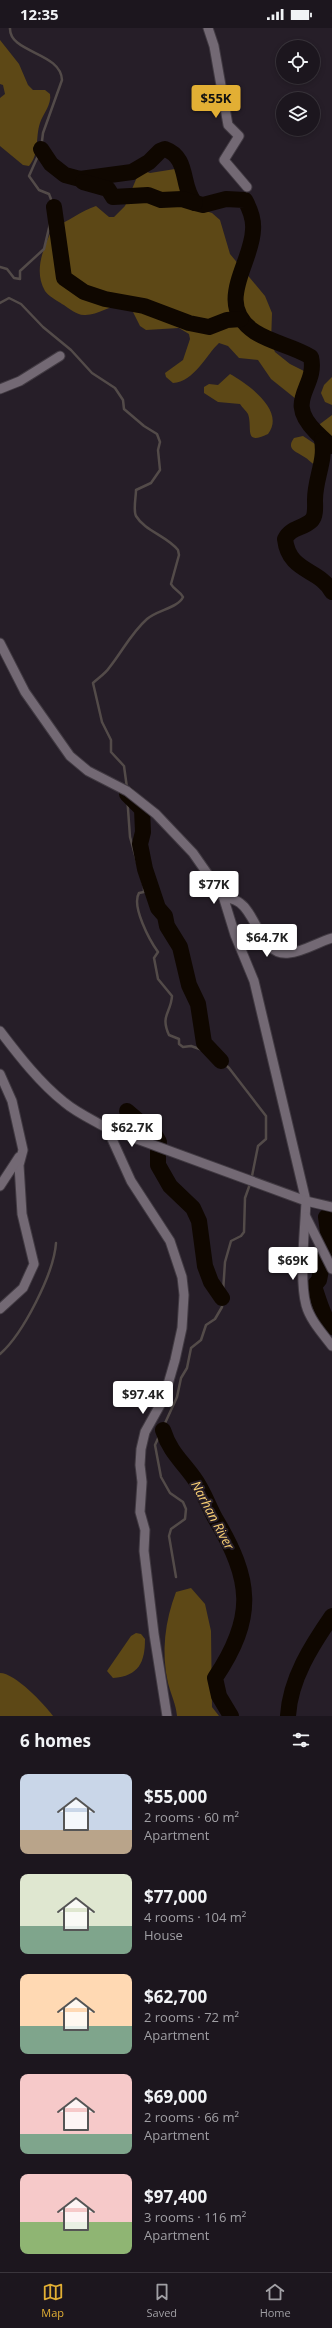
<!DOCTYPE html>
<meta charset="utf-8">
<style>
:root{--surface:#1c161e;--page:#251f27;--text:#f1f3f6;--muted:#a09fa4;--line:#3a353c;--accent:#e2af34}
body{margin:0;font-family:"Open Sans",sans-serif;background:var(--page);color:var(--text);height:100vh;display:flex;flex-direction:column;font-size:15px;white-space:nowrap}
*{box-sizing:border-box;margin:0}
p{font-size:13px;color:var(--muted)}
.icon{flex:none;width:22px;height:22px;fill:none;stroke:currentColor;stroke-width:2;stroke-linecap:round;stroke-linejoin:round}
.map{position:relative;height:1688px;overflow:hidden}
.drawer{display:flex;flex-direction:column;background:var(--surface);flex:1}
.drawer>*{flex:none}
.tools{position:absolute;left:276px;top:12px;display:grid;gap:8px}
.tools a{display:grid;place-items:center;width:44px;height:44px;border-radius:50%;background:var(--surface);box-shadow:0 2px 6px #0003,0 0 0 1px var(--line);font-size:20px}
.price{position:absolute;translate:-50% -34px;padding:0 9px;border-radius:4px;background:#fff;color:#222;font-size:13px;line-height:26px;filter:drop-shadow(0 1px 2px #0008)}
.price::after{content:'';position:absolute;left:50%;top:24px;width:12px;height:9px;margin-left:-6px;background:inherit;clip-path:polygon(0 0,100% 0,50% 100%)}
.price.selected{background:var(--accent);color:#111}
ul{padding:0;list-style:none}
li{display:flex;align-items:center;gap:12px;height:100px;padding:0 20px}
li span{display:grid;place-items:center;flex:none;width:112px;height:80px;border-radius:8px;color:#555}
li>.icon{margin-inline-start:auto}
span .icon{width:48px;height:48px;fill:#fffc;stroke-width:1}
li b{font-size:17px}
h2{display:flex;justify-content:space-between;align-items:center;height:48px;padding:0 20px;font-size:17px}
.status{display:flex;justify-content:space-between;align-items:center;height:28px;padding:0 20px;background:var(--surface);direction:ltr}
.status svg{height:11px;fill:currentColor}
.menu{display:flex;justify-content:space-around;align-items:center;height:56px;border-top:1px solid var(--line);background:var(--surface);font-size:11px;color:var(--muted)}
.menu a{display:grid;justify-items:center;gap:2px}
.menu .selected{color:var(--accent)}
.map>svg:first-child{display:block}
</style>
<div class="status"><b>12:35</b><svg viewBox="0 0 49 12"><path d="M0 12V9h3v3zM5 12V6h3v6zM10 12V3h3v9zM15 12V0h3v12zM26 1h20v11H26zM47 4h2v5h-2z"/></svg></div>
<div class="map">
<svg width="332" height="1688" viewBox="0 0 332 1688">
<rect width="100%" height="100%" fill="#261e28"/>
<g fill="#5d4816">
<path d="M0 12 19 36 28 57 33 62H45L50 66C52 76 43 86 40 95 35 110 40 125 29 138L23 137 0 118V70L5 66 3 57 0 56Z"/>
<path d="M175 141 188 152 187 171 190 178 212 185 220 192 230 226 265 268 272 285 271 315 275 324 290 336 304 343 305 369 296 371 271 351 258 332 239 330 228 318 219 315C206 327 194 354 173 355L166 349 165 345 183 332 190 311 189 306 179 300 146 302 140 298 132 282 125 275C111 277 96 288 84 287 76 287 69 280 62 276 58 273 48 268 45 263 33 242 44 219 53 199 69 194 80 183 96 178L109 189H114L125 178 137 149 144 143 150 145Z"/>
<path d="M230 346C248 356 286 383 268 406 243 418 253 400 248 386 246 383 242 379 240 376L218 374 204 365V359L209 356 218 357Z"/>
<path d="M332 349V377L325 374 321 365 324 357Z"/>
<path d="M332 387V412L322 407 316 399Z"/>
<path d="M303 408 321 420V431L317 437C312 436 310 433 306 430 298 424 285 422 294 410Z"/>
<path d="M191 1560 205 1576 211 1603 212 1679 219 1688H177C176 1676 171 1667 168 1655 161 1624 165 1593 176 1564Z"/>
<path d="M136 1605 141 1606 145 1611C145 1634 139 1648 113 1650L107 1643 109 1640 131 1608Z"/>
<path d="M0 1645C15 1645 44 1676 53 1688H0Z"/>
</g>
<g fill="none" stroke-linecap="round" stroke-linejoin="round">
<g stroke="#534b49" stroke-width="2.5">
<path d="M0 239 7 241 14 250 20 251V243L44 221 54 179 49 166 39 162 29 148 41 121 43 105 62 52C61 24 9 25 10 0"/>
<path d="M0 275 9 270 21 276 43 299 71 322 92 345 115 360 123 372 124 381 144 398 157 406 160 414 158 422 160 442 151 455 136 462C136 469 133 482 136 488 145 503 167 508 178 522L179 527 171 556C174 562 180 563 183 569 178 580 157 582 147 591 131 605 122 624 109 640 105 646 98 650 93 655L102 694 111 712V724L124 738 127 760"/>
<path d="M127 767 130 809 144 859V864L139 865C131 878 150 913 158 924L154 930 158 951 172 968C171 985 160 987 169 1007L179 1011V1016L183 1019 191 1018 214 1026 229 1040 266 1088V1111L258 1118 252 1148"/>
<path d="M0 1326C23 1306 54 1245 56 1215"/>
<path d="M176 1549 169 1508 171 1501 185 1491 186 1481 183 1474 170 1465 161 1449 155 1417 177 1369 181 1350 187 1340 191 1320 201 1312 206 1297 215 1291 222 1279 225 1234 231 1213 241 1208 244 1204 245 1170 250 1156"/>
</g>
<g stroke="#0f0700" stroke-width="16">
<path d="M41 121 51 136 65 147 80 151 132 144 149 134 160 123 165 121C190 130 180 158 195 175L203 177 226 171 245 172C250 181 254 191 253 202 252 236 213 276 255 304 272 315 293 318 311 329 318 360 283 371 316 404 321 409 325 413 332 418"/>
<path d="M83 154 108 161 113 169 148 167 161 172 182 171 195 175"/>
<path d="M54 179 64 250 84 264 105 271 144 278 189 295 209 299 227 292 241 291"/>
<path d="M322 412C326 433 315 450 315 472 315 478 316 487 312 492 303 501 291 499 285 511 289 545 319 540 332 564"/>
<path d="M127 766 142 781 143 804 140 816 145 841 158 880 165 888 167 898 180 919 189 957 198 976 204 1015 221 1033"/>
<path d="M127 1083 155 1107 159 1114"/>
<path d="M158 1124V1137L170 1158 193 1180 199 1193 205 1238 211 1254 222 1270"/>
<path d="M326 1189 328 1204 326 1219"/>
<path d="M324 1227 319 1252 314 1258C318 1270 324 1292 332 1299"/>
<path d="M163 1402C170 1424 181 1432 194 1450 203 1462 208 1477 215 1490 252 1552 256 1589 215 1650L219 1668 231 1688"/>
<path d="M288 1688C290 1651 312 1617 332 1588"/>
</g>
<g stroke="#413a42" stroke-width="11">
<g id="street">
<path d="M208 0 214 18 228 97 239 108 224 132 247 159"/>
<path d="M0 361 20 353 60 328"/>
<path d="M0 615 25 664 70 728 88 743 127 763 156 786 193 825 223 868 235 907 254 953 306 1173 332 1179"/>
<path d="M223 868C228 870 235 871 240 875 257 887 262 929 289 925 303 924 318 914 332 910"/>
<path d="M0 1003C19 1028 40 1055 64 1074 77 1085 93 1092 107 1100L306 1173C305 1201 299 1251 306 1277 310 1292 323 1306 332 1318"/>
<path d="M0 1046 12 1073 23 1122 19 1137 22 1186 34 1236 23 1260 0 1281"/>
<path d="M107 1100 131 1153 170 1213 182 1249 184 1267 182 1300 175 1332 164 1370 145 1404 141 1421 140 1437 142 1454 140 1484 145 1502 144 1523 154 1606 167 1688"/>
<path d="M0 1158 19 1129"/>
<path d="M306 1189 332 1241"/>
</g>
</g>
<use href="#street" stroke="#736974" stroke-width="9"/>
</g>
<g text-anchor="middle" dominant-baseline="central" stroke-width="4" stroke-linejoin="round" paint-order="stroke">
<g font-size="13" font-style="italic" fill="#f9cf74" stroke="#261e28">
<text transform="translate(213 1487) rotate(62)">Narhan River</text>
</g>
</g>
</svg>
<div class="tools">
<a><svg class="icon" aria-label="locate" viewBox="0 0 24 24"><circle cx="12" cy="12" r="6"/><path d="M12 2v4M12 18v4M2 12h4M18 12h4"/></svg></a>
<a><svg class="icon" aria-label="layers" viewBox="0 0 24 24"><path d="M12 4l9 5-9 5-9-5zM3 14l9 5 9-5"/></svg></a>
</div>
<b class="price selected" style="left:216px;top:91px">$55K</b>
<b class="price" style="left:214px;top:877px">$77K</b>
<b class="price" style="left:267px;top:930px">$64.7K</b>
<b class="price" style="left:132px;top:1120px">$62.7K</b>
<b class="price" style="left:293px;top:1253px">$69K</b>
<b class="price" style="left:143px;top:1387px">$97.4K</b>
</div>
<section class="drawer">
<h2>6 homes<svg class="icon" aria-label="filters" viewBox="0 0 24 24"><path d="M4 7h16M4 17h16"/><circle cx="9" cy="7" r="2"/><circle cx="15" cy="17" r="2"/></svg></h2>
<ul>
<li><span style="background:linear-gradient(#c9d6e8 70%,#b9a48a 0)"><svg class="icon" aria-label="home" viewBox="0 0 24 24"><path d="M3 11l9-7 9 7M6 9v11h12V9"/></svg></span><div><b>$55,000</b><p>2 rooms · 60 m²</p><p>Apartment</p></div></li>
<li><span style="background:linear-gradient(#dfe7d0 65%,#7fa58c 0)"><svg class="icon" aria-label="home" viewBox="0 0 24 24"><path d="M3 11l9-7 9 7M6 9v11h12V9"/></svg></span><div><b>$77,000</b><p>4 rooms · 104 m²</p><p>House</p></div></li>
<li><span style="background:linear-gradient(#ffd9b3 65%,#7fa58c 0)"><svg class="icon" aria-label="home" viewBox="0 0 24 24"><path d="M3 11l9-7 9 7M6 9v11h12V9"/></svg></span><div><b>$62,700</b><p>2 rooms · 72 m²</p><p>Apartment</p></div></li>
<li><span style="background:linear-gradient(#f6c9c9 75%,#7fa58c 0)"><svg class="icon" aria-label="home" viewBox="0 0 24 24"><path d="M3 11l9-7 9 7M6 9v11h12V9"/></svg></span><div><b>$69,000</b><p>2 rooms · 66 m²</p><p>Apartment</p></div></li>
<li><span style="background:linear-gradient(#f6c9c9 60%,#8fb573 0)"><svg class="icon" aria-label="home" viewBox="0 0 24 24"><path d="M3 11l9-7 9 7M6 9v11h12V9"/></svg></span><div><b>$97,400</b><p>3 rooms · 116 m²</p><p>Apartment</p></div></li>
</ul>
</section>
<nav class="menu">
<a class="selected"><svg class="icon" aria-label="map" viewBox="0 0 24 24"><path d="M3 6l6-2 6 2 6-2v14l-6 2-6-2-6 2zM9 4v14M15 6v14"/></svg>Map</a>
<a><svg class="icon" aria-label="saved" viewBox="0 0 24 24"><path d="M7 4h10v16l-5-4-5 4z"/></svg>Saved</a>
<a><svg class="icon" aria-label="home" viewBox="0 0 24 24"><path d="M3 11l9-7 9 7M6 9v11h12V9"/></svg>Home</a>
</nav>
